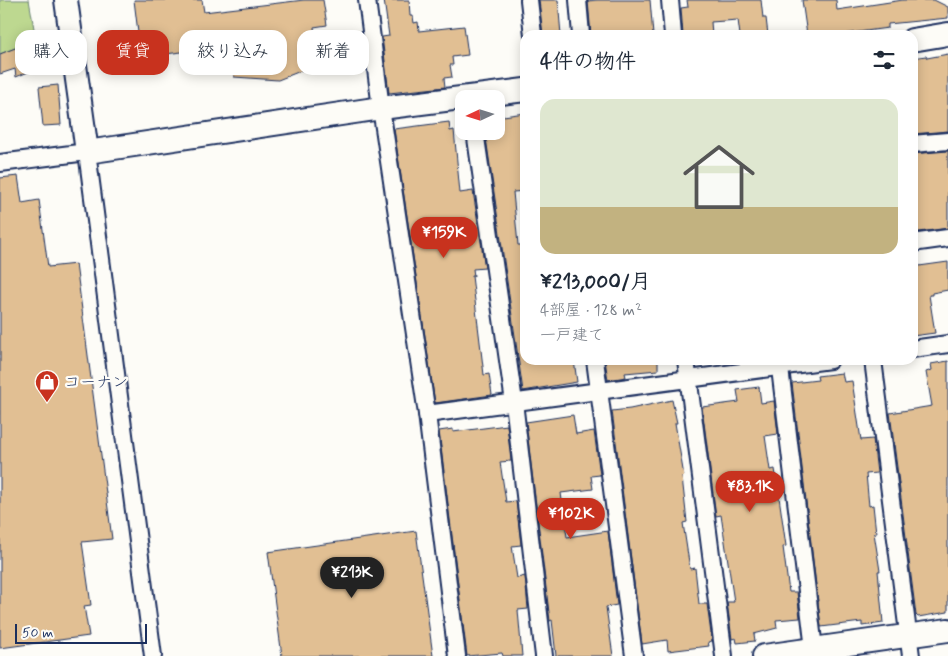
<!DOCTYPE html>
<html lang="ja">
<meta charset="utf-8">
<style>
:root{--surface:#fff;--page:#f6f6f7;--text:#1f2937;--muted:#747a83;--line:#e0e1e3;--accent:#c8321e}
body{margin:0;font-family:Mynerve,"Klee One",sans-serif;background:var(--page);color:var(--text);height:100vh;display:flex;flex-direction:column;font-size:19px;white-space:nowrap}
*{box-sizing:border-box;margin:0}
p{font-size:16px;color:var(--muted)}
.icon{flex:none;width:28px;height:28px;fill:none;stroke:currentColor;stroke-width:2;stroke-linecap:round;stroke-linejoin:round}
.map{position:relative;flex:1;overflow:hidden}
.panel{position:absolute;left:520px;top:30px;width:398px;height:335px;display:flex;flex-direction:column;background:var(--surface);border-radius:15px;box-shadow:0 2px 12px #0003}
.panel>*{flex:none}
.banner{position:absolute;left:15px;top:30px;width:430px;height:45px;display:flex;gap:10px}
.needle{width:32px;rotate:266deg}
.buttons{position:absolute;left:455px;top:90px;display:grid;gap:10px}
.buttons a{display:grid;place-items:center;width:50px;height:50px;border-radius:10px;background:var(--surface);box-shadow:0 2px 12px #0003;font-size:25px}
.scale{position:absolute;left:15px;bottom:12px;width:132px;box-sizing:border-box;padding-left:5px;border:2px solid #1b2f5e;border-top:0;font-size:14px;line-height:18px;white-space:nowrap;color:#1b2f5e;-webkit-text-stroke:4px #fdfcf7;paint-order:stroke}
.price{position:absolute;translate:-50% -42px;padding:0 11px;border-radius:18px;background:var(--accent);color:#fff;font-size:16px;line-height:32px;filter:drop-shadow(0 1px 2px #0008)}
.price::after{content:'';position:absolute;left:50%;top:30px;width:15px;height:11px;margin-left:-8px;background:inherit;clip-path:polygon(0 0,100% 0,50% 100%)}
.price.current{background:#222;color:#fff}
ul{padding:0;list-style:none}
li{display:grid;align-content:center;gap:10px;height:265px;padding:0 20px}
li+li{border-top:1px solid var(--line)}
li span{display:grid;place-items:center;height:155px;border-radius:15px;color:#555}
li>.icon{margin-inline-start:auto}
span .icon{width:90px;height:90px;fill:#fffc;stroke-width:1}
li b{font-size:21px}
h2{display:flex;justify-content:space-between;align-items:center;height:60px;padding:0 20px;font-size:21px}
.chip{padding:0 18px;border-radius:15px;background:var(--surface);box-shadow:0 2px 12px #0003;font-size:18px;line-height:45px}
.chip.current{background:var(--accent);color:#fff}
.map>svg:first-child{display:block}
</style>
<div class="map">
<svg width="948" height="656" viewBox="0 0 948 656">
<rect width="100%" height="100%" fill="#fdfcf7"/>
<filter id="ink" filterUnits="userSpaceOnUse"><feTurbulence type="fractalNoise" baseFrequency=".02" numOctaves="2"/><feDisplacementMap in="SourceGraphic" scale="10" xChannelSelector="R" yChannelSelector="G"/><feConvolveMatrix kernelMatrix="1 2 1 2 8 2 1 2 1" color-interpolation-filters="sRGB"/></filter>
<g filter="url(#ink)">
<path fill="#bdd890" stroke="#6c8477" d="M0 0H29L36 40 0 54Z"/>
<g fill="#e1bf93" stroke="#1b2f5e">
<path d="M134 0H202L204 12 304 0H323L327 25 314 27 318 64 278 80 234 77 230 46 141 57Z"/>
<path d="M384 0H409L410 16H413L414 23 418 22 419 31 464 26 468 55 452 57 453 65H450L452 77 444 78 445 87 389 93 382 37 389 36Z"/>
<path d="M539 0H558L561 35H543Z"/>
<path d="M597 0H650L653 35H591L588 1Z"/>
<path d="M687 0H761L763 18H766L768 35H740L738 20 711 22 712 35H683L681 8 688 7Z"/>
<path d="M802 0H836L837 10 903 0H934L948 7V18L888 24V28L836 35H807Z"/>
<path d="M36 40 41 58 30 64 33 70 16 77 15 69 0 74V54Z"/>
<path d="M948 54V131L912 134V58L926 56 927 58Z"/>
<path d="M58 85 61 125 43 126 39 87Z"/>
<path d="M525 113V191L513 192 518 245H523L525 258V360H574L577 382 523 391 485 131H496V117Z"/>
<path d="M449 122 450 131 454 130 460 193 473 191 485 268 473 269 474 276H472L484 375 489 374 492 395 435 403 394 129Z"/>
<path d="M948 151V228L912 233V154Z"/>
<path d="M18 176 22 203 39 200 48 267 76 264 112 539 82 542 91 605 84 606 89 636 0 648V178Z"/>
<path d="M948 262V290L932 293V295H929L935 333 912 336V267Z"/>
<path d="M605 360H658V370L625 373 626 377 608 380Z"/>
<path d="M948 361V612L918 617 916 615 890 413 932 406 926 372 932 370 931 364Z"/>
<path d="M842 373 844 382 852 381 861 440 873 439 877 473 866 474 869 506 873 505 876 533H874L880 571H878L883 623 862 626V622L821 627 792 383 818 380 817 376Z"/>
<path d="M759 387 761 403 774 401 778 434 765 436 770 470 775 469 786 546 783 547 789 592H797L800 618 776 620 777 628 754 634 755 641 737 643 736 638 732 639 727 602H734L721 515 716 516 702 407 739 402 737 390Z"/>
<path d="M672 400 677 423H675L684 476 682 477 687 522 683 523 690 569 695 568 699 604H707L712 641 708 642 709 646 668 651 667 640 642 644 612 411 630 409Z"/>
<path d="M573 415 576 434 594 431 600 475 591 476 593 489 561 493 567 537 608 531 617 605 606 607 613 656H556L552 620 550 621 526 422Z"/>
<path d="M507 425 511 461 500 462 506 502 516 501 521 545 512 546 517 578 525 576 528 609 518 610 522 656H503L502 653 467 656 439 431 453 429V432Z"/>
<path d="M416 531 433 656H282L268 552Z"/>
</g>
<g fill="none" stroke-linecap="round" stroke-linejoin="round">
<g stroke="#1b2f5e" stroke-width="20">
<g id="street">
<path d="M367 0 381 108 427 414 457 656"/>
<path d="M529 0 533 35"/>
<path d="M578 0 581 35"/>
<path d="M670 0 673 35"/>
<path d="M475 131 514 402 544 656"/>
<path d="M912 144 948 141"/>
<path d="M0 163 87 152 153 656"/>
<path d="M912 243 948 238"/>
<path d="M912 349 948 344"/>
<path d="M595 360 634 656"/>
<path d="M686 360 724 656"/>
<path d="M779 360 814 649"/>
<path d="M873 360 911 656"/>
<path d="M427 414 830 360"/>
</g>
</g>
<g stroke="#1b2f5e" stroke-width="26">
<g id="secondary">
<path d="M66 0 87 152 381 108 525 90"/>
<path d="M912 40 948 34"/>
<path d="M764 656 948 630"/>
</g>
</g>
<use href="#street" stroke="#fdfcf7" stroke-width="16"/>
<use href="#secondary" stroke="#fdfcf7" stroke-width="22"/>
</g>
</g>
<defs>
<g id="shop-pin" transform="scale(1.25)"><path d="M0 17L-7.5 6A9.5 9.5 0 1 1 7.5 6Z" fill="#c8321e" stroke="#fdfcf7"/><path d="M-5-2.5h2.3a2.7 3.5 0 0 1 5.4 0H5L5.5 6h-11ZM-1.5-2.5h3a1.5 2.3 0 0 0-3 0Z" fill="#fff"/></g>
</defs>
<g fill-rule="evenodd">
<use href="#shop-pin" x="47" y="382"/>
</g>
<g text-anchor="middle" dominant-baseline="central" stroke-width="4.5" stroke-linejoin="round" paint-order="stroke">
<g font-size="16" fill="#1b2f5e" stroke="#fdfcf7" text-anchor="start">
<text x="64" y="382">コーナン</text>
</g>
</g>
</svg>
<div class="buttons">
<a><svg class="needle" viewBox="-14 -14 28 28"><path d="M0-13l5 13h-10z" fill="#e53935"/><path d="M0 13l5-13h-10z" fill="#747a83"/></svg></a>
</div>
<div class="scale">50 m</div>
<b class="price" style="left:444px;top:259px">¥159K</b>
<b class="price" style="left:750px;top:513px">¥83.1K</b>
<b class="price" style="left:571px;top:540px">¥102K</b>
<b class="price current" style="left:352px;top:599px">¥213K</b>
<div class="banner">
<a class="chip">購入</a>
<a class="chip current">賃貸</a>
<a class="chip">絞り込み</a>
<a class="chip">新着</a>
</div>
<section class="panel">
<h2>4件の物件<svg class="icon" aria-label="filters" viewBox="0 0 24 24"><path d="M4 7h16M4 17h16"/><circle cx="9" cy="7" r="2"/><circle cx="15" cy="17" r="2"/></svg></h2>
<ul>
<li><span style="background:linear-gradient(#dfe7d0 70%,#c2b280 0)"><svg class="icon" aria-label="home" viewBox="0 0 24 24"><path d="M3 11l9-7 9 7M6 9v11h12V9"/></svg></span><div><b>¥213,000/月</b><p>4部屋 · 128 m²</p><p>一戸建て</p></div></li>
</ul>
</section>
</div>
